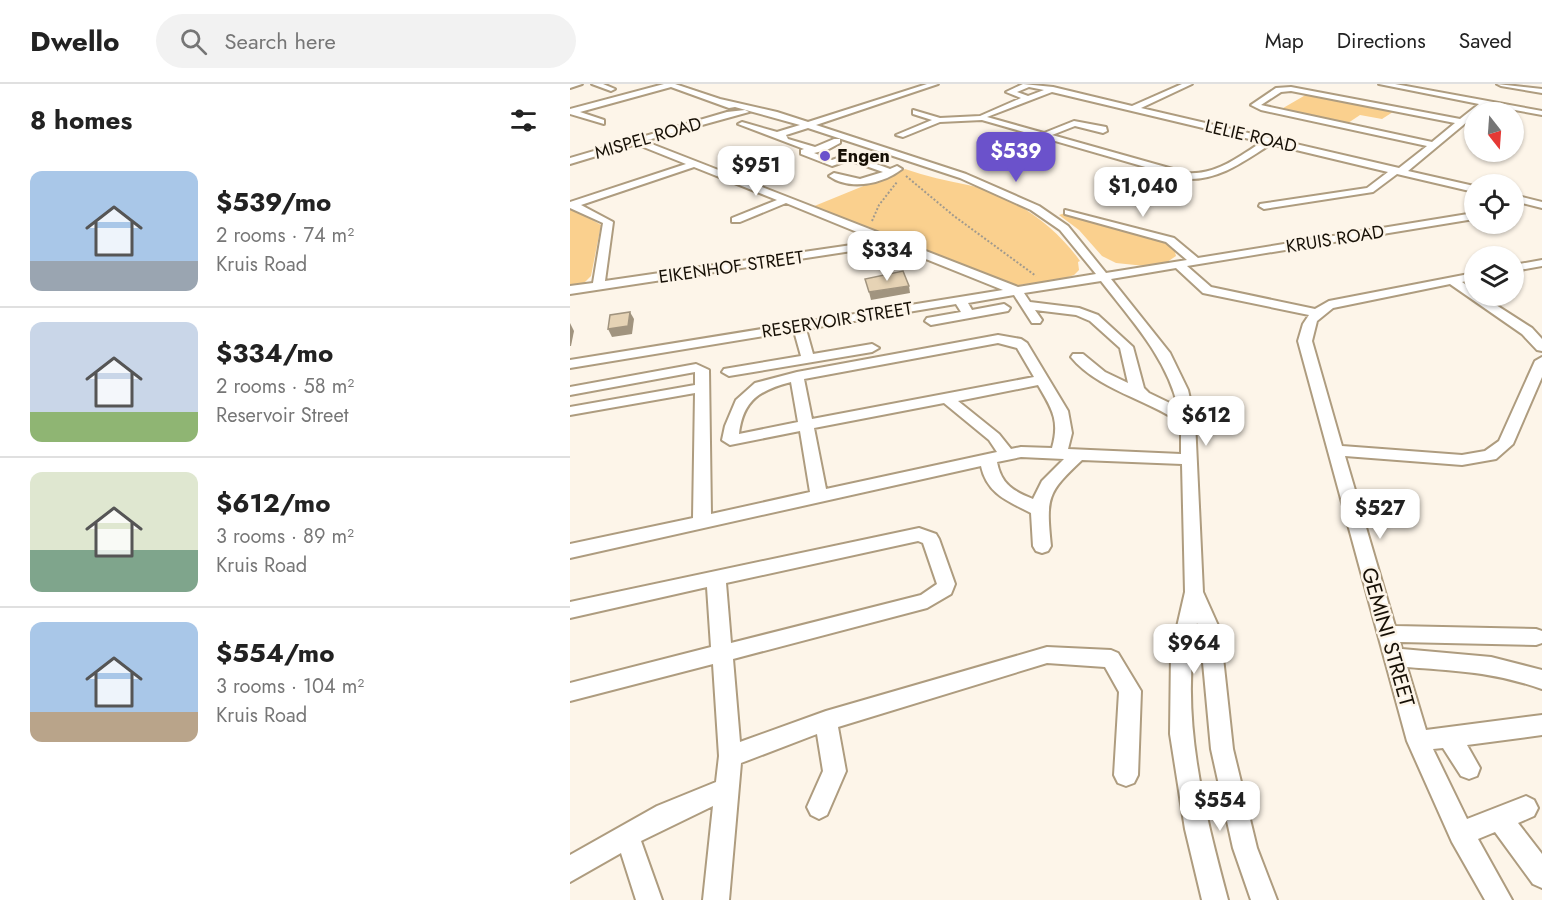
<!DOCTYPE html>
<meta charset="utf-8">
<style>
:root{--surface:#fff;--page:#f2f2f2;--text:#222;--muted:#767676;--line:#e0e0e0;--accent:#6b52cb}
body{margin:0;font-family:Jost,sans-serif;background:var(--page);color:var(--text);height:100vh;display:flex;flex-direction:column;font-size:22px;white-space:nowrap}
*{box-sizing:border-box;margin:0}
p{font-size:20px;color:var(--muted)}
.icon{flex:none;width:33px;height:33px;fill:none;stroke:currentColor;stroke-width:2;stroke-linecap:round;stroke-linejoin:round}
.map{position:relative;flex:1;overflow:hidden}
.panel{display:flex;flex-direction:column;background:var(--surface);width:570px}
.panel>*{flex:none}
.needle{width:39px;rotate:163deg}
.buttons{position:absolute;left:894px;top:18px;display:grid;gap:12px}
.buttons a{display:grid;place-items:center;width:60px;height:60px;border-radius:50%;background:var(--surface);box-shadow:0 2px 4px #0004;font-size:30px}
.price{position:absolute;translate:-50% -51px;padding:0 14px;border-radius:12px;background:#fff;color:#222;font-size:20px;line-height:39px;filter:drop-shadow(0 2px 3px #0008)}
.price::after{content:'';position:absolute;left:50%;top:36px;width:18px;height:14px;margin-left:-9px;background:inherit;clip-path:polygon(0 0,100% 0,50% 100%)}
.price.current{background:var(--accent);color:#fff}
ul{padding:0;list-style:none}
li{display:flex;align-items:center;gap:18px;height:150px;padding:0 30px}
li+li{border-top:2px solid var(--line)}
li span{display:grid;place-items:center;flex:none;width:168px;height:120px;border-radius:12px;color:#555}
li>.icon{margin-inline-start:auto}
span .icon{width:72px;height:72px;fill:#fffc;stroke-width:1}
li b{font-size:26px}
h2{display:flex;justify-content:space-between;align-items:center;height:72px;padding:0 30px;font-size:26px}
header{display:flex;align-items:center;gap:36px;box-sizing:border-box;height:84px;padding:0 30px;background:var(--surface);border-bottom:2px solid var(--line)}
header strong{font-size:28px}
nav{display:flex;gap:33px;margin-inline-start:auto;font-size:21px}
.search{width:420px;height:54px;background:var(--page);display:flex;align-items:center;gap:15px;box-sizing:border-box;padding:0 21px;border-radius:33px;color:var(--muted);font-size:22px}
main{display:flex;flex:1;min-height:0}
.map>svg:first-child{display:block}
</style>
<header>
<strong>Dwello</strong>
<div class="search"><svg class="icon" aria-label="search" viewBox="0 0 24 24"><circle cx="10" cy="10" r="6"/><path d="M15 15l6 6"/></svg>Search here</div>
<nav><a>Map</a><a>Directions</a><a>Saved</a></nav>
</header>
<main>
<section class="panel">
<h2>8 homes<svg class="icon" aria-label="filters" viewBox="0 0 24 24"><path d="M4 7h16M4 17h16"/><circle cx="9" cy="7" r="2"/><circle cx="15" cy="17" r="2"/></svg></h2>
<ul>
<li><span style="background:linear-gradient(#a9c7e8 75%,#9aa5b1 0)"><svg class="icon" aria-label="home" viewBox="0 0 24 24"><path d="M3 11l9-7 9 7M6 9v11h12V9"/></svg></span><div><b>$539/mo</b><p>2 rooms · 74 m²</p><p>Kruis Road</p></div></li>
<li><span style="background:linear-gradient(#c9d6e8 75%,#8fb573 0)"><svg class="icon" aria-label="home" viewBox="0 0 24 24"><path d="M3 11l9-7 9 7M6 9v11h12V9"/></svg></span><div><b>$334/mo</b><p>2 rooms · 58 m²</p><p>Reservoir Street</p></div></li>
<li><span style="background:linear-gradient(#dfe7d0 65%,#7fa58c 0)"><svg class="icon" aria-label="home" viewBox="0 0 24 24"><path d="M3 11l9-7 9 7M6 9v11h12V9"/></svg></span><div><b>$612/mo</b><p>3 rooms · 89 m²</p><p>Kruis Road</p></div></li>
<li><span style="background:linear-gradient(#a9c7e8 75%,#b9a48a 0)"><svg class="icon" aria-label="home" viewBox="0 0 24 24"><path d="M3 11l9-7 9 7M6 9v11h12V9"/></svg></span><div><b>$554/mo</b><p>3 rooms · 104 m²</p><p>Kruis Road</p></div></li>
</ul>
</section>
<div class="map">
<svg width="972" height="816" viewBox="0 0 972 816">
<rect width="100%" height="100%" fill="#fdf5e9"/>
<g fill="#fad08e">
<path d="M739 9 826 26 812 35 790 31 775 41 708 27Z"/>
<path d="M335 85C356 92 377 97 398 101 441 110 485 141 510 177L508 178 509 186 504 191 490 196 443 202 242 123Z"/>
<path d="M0 126 7 127 31 141 21 192 14 199 0 203Z"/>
<path d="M495 129 559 149 590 156 604 164 606 172 597 178 575 182 546 179 532 172 509 146 489 131Z"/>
</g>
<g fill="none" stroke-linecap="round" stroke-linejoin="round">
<g stroke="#ae9c7f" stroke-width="4">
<g id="minor">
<path d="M0 0H12L0 4Z"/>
<path d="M22 0H33L45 5 41 7Z"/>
<path d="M94 0H105L150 15 207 28 238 38 357 0H368L246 41 396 90 469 122 498 142 536 189 617 176 596 158 495 130V126L604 154 628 174 904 129V135L617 182 641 203 745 225 759 217 904 189V195L892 198 904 206V212H912L962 244 972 255V267L967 266 952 250 880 200 763 224 747 237 742 257 772 362 892 371 915 367 929 357 965 277 972 273V293L943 360 926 375 892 381 775 372 825 542 966 545 972 547V559L966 561 830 558 832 565 921 573 972 586V605C924 588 887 587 837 583L856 646 972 631V651L897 661 910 684 907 692 899 695 891 692 873 664 863 665 897 735 956 712 964 716 968 724 964 732 948 739 972 770V804L963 800 925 748 908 755 942 816H915L882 758 837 657 728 257 733 240 739 231 633 209 606 184 541 195 600 269 618 306 625 337 633 508 650 546 663 665 687 764 707 816H681L663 764 641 665 630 546 627 539C609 631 634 726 658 816H632L615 745 600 650 601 569 615 508 612 380 512 376C477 409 476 413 481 462L478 467 472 469 466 467 463 462 461 429C438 417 417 410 411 382L0 474V460L123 434 125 309 0 331V323L125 301V288L0 311V303L126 280 139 286 141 430 240 408 230 347 160 361 152 356 155 342 166 316 185 299 227 288 428 251 451 255 457 259 498 327 502 349 498 365 611 370V339C577 315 528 306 501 273L503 270H513L535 288 558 299 550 264 520 237 506 231 465 226 472 236 470 239H462L444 211 398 219 402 226 434 220 440 224 438 227 361 241 355 237 357 234 391 228 386 220 236 245 243 270 302 260 309 264 302 268 159 292 152 288 154 285 231 272 224 247 0 284V276L433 206 321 161 0 210V202L23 199 33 139 0 124V118L116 80 66 60 0 80V74L157 28 175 26 179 28 74 57 448 203 526 190 490 146 461 126 390 94 238 44 216 51 218 55 245 63 264 55H270V59L257 66 244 69 262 76 279 70 320 85 327 82 332 85C313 100 280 107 259 92L264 89 290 95 313 88 279 76 262 82 231 70V66L234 65 168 40 172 38 207 48 230 41 165 23 159 24 101 3 10 28 34 36V40L0 30V25ZM124 83 207 116 162 134V138H170L216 119 309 157 35 197 43 138 11 121ZM531 197C561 236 597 274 608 323L579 309 574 304 563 263 528 231 509 224 460 218 454 209ZM428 259 447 264 464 293 242 335 234 295ZM221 298 228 338 169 350C173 315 191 306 221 298ZM468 301C482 325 490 336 482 364L451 363 441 365 429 350 388 317ZM374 319 419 356 427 368 256 405 244 344ZM451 373 494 375 472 397 463 415C443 407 431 400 427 378Z"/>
<path d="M453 0 483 3 562 22 612 0H622L571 24 829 84 857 62 691 26 681 21 706 4 721 3 890 35 909 20 809 0H825L972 27V31L917 21 908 28H904V32L838 87 904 102V108L827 90 803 108 694 125 689 122 690 120 797 104 818 88 701 60C674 77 650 96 617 95L412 36 370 38 333 53 326 51 362 36 343 30V26L370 34 410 32 451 14 436 8ZM459 3 474 6 458 12 447 8ZM721 7 885 39 862 58 691 21 711 8ZM482 8 692 58C668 73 647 91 617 89L482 51 505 42 533 49 537 47 536 43 504 37 474 49 417 33Z"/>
<path d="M927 0 972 5V9L931 2Z"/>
<path d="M944 111 972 118V124L944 117Z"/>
<path d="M972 176V182L944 187V181Z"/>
<path d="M349 444 366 450 369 455 385 500 381 510 357 524 163 575 170 658 256 627 477 563 541 566 548 569 571 607 568 691 564 699 556 702 548 699 544 691 549 608 535 583 477 579 268 643 276 687 257 731 249 735 241 731 237 723 253 687 247 650 171 679 159 816H133L143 722 71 757 92 816H66L51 769 0 798V771L87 722 146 698 149 672 143 580 0 617V599L141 563 137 503 0 534V518ZM348 457 353 459 367 500 351 511 161 559 156 499Z"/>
</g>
</g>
<g stroke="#a19a8e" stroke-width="2" stroke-dasharray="2 2" stroke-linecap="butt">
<path d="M336 92 384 132 466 192"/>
<path d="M302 137 309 121 327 98"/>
</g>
<use href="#minor" fill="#fff" fill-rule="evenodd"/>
</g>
<g fill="#a1947f">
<path d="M339 202 340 209 301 216 299 208Z"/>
<path d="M60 228 64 235 62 250 42 253 38 245Z"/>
<path d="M0 239 4 247 1 262H0Z"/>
</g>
<g fill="#e6d3b5" stroke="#a1947f" stroke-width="1.5">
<path d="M333 187 339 202 299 208 295 195Z"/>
<path d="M60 228 58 242 38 245 40 231Z"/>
</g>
<circle fill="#6b52cb" stroke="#fdf5e9" stroke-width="2" cx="255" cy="72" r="6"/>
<g text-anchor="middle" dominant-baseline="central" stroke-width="5" stroke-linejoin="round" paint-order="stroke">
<g font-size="18" fill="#171006" stroke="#fdf5e9">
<text transform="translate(681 52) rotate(13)">LELIE ROAD</text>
<text transform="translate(78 54) rotate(-16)">MISPEL ROAD</text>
<text transform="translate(765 155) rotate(-9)">KRUIS ROAD</text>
<text transform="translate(161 183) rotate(-8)">EIKENHOF STREET</text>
<text transform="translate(267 236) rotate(-9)">RESERVOIR STREET</text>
</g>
<g font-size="18" font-weight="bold" fill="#171006" stroke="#fdf5e9" text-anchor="start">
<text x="267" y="72">Engen</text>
</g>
<g font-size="21" fill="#171006" stroke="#fdf5e9">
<text transform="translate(818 553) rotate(74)">GEMINI STREET</text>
</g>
</g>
</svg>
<div class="buttons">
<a><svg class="needle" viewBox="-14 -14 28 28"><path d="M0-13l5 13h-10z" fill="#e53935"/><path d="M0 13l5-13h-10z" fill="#767676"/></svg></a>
<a><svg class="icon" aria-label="locate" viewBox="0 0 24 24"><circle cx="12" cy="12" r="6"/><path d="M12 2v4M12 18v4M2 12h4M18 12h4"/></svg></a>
<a><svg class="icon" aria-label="layers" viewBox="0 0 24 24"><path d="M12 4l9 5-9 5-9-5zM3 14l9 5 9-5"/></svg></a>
</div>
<b class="price current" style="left:446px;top:99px">$539</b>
<b class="price" style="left:186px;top:113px">$951</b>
<b class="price" style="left:573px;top:134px">$1,040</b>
<b class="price" style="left:317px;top:198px">$334</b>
<b class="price" style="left:636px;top:363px">$612</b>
<b class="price" style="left:810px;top:456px">$527</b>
<b class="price" style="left:624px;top:591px">$964</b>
<b class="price" style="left:650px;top:748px">$554</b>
</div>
</main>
